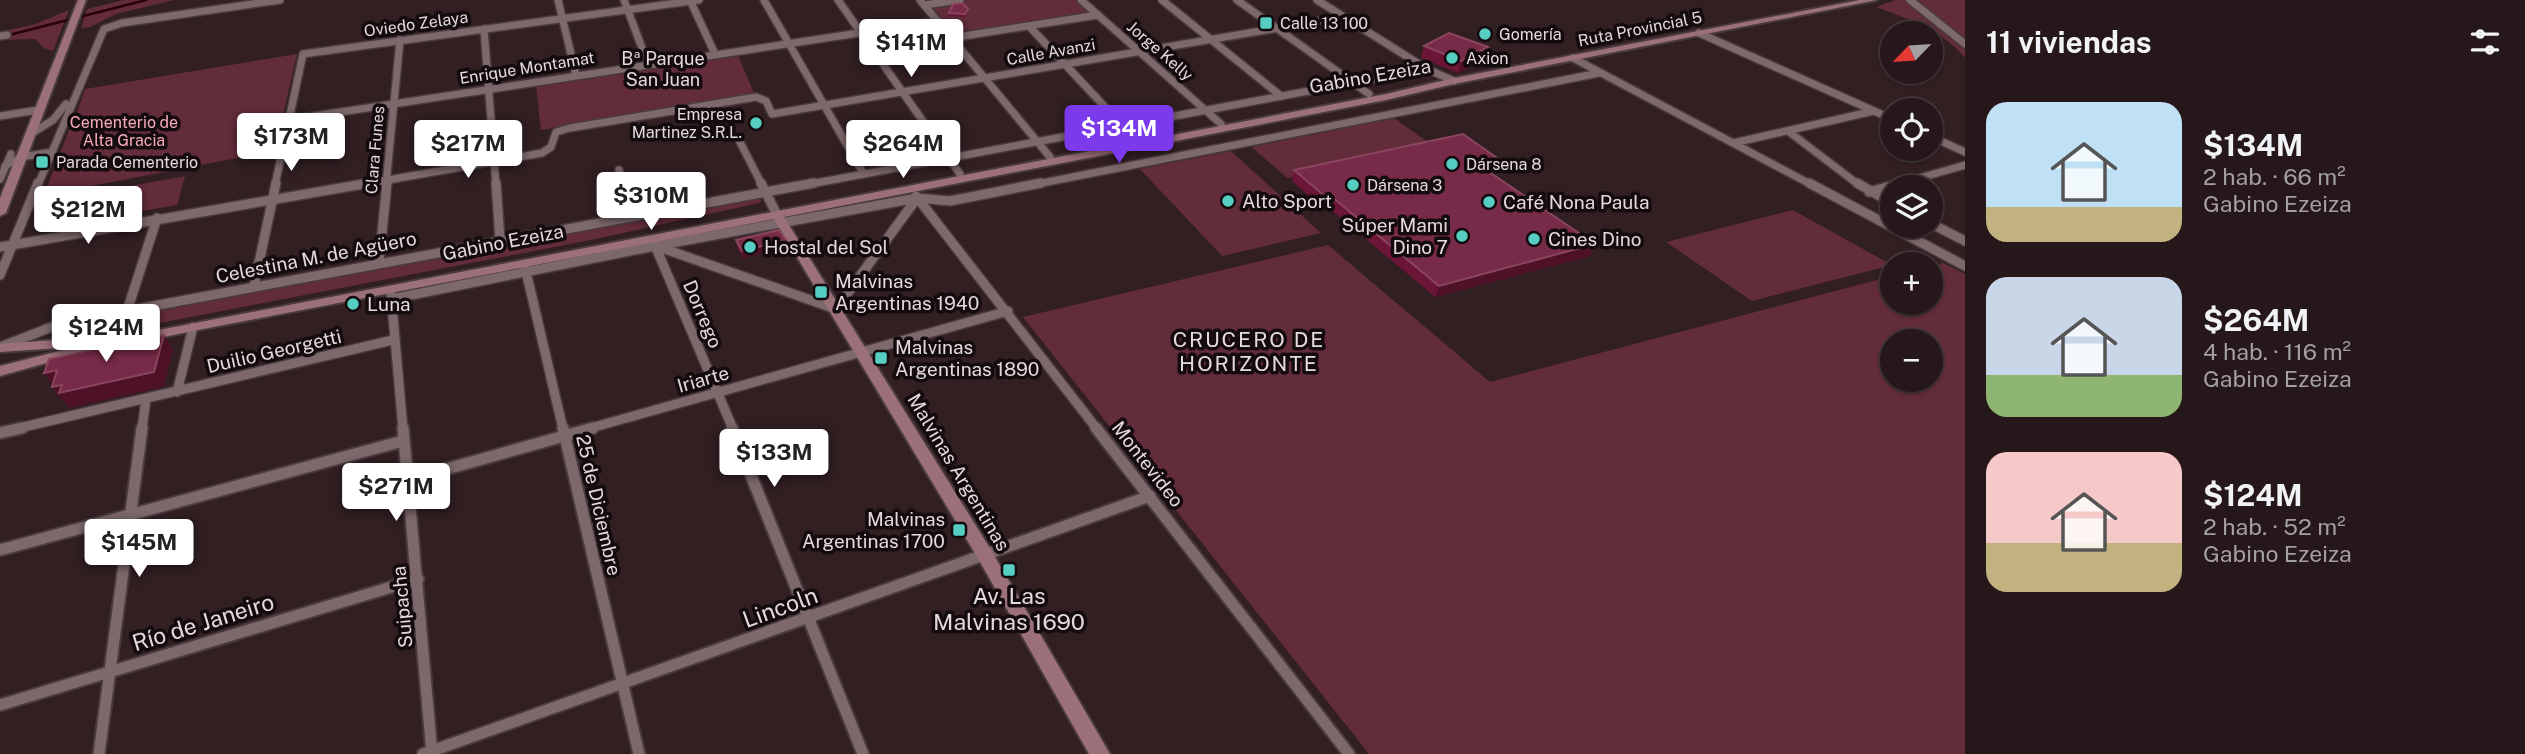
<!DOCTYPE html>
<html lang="es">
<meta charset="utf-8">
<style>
:root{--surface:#25171a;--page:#312427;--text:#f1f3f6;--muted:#a39fa2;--line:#423639;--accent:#7c3aed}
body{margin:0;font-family:"Public Sans",sans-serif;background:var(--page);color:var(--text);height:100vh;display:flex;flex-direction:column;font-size:26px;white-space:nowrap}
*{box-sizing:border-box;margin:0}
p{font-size:23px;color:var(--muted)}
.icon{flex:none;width:38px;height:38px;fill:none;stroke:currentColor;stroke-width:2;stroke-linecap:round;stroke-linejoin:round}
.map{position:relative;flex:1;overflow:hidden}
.sheet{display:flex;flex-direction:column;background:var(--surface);width:560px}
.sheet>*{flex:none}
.needle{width:46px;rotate:245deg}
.tools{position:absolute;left:1880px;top:21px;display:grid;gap:14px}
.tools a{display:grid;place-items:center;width:63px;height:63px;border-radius:50%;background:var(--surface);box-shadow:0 2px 5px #0004,0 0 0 2px var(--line);font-size:35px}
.price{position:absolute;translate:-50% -60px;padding:0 16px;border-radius:7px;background:#fff;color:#222;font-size:23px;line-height:46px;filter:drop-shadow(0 2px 4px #0008)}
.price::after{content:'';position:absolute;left:50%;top:42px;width:21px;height:16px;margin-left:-10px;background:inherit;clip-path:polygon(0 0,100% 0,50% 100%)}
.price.on{background:var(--accent);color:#fff}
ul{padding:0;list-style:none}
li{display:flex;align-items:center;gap:21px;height:175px;padding:0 21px}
li span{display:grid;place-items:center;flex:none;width:196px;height:140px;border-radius:21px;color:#555}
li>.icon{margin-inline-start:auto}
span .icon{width:84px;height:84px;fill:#fffc;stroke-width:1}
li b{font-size:30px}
h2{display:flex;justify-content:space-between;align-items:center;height:84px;padding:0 21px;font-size:30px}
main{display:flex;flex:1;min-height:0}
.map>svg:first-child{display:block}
</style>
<main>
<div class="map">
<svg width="1965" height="754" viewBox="0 0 1965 754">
<rect width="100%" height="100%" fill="#311f22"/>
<g fill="#632c3a" fill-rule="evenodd">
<path d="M124 0H174L116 14 90 27 81 28 87 9Z"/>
<path d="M969 0H1078L1090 13 958 35 950 33 930 9 936 5Z"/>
<path d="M1896 0H1965V58C1943 31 1909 19 1876 7Z"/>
<path d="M69 10 53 51 44 48 35 39 0 40V32L35 24Z"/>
<path d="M297 54 275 151 44 195 71 125 74 124 78 115H76L85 89Z"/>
<path d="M738 56 755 95 541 130 536 87Z"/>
<path d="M1394 118 1435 147 1287 178 1252 147Z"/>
<path d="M1231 151 1321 233 1222 256 1140 169Z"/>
<path d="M185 176 177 205 79 222 91 193Z"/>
<path d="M756 197 762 200 759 203 591 240 113 332 57 337 59 330 70 325Z"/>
<path d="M1793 210 1892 265 1752 301 1666 242Z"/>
<path d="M1328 245 1490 382 1892 276V303H1930V266L1943 263 1965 274V754H1369L1023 317ZM1892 341H1930V380H1892Z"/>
</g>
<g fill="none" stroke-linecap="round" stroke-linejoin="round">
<path stroke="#29000c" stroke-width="2.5" d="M9 35 146 0"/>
<g stroke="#493a3e" stroke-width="10">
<g id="street-far2">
<path d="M558 0 576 75"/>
<path d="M624 0 648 64"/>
<path d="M690 0 715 54"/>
<path d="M764 0 863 173"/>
<path d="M838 0 960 174"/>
<path d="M920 0 1050 157"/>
<path d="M1081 0 1221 124"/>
<path d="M1162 0 1281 96"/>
<path d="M1237 0 1369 94"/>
<path d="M1317 0 1427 69 1454 81"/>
<path d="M1910 0 1965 44"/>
<path d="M924 5 960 0"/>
<path d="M1029 26 1136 140"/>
<path d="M484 29 496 185"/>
<path d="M1699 33 1892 119"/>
<path d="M0 36 7 35"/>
<path d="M951 38 1098 15"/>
<path d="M1573 58 1812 185"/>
<path d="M0 116 38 110"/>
<path d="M288 120 938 21"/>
<path d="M1788 131 1859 185"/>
<path d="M29 135 53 120 66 104"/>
<path d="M1930 136 1965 152"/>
<path d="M740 142 762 185"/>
<path d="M1733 143 1874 111"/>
<path d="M5 166 21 157 53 152"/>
<path d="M619 170 622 185"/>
<path d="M0 179 11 154"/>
<path d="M38 185 104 29 122 23 280 0"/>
<path d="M275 185 303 54 699 0"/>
<path d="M359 185 542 153 551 147 556 132 570 128 756 97 766 101 772 114 1343 17"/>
<path d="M386 185 400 40"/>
<path d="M805 185 1427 69"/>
<path d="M1032 185 1599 73"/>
<path d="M1895 185 1965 165"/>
</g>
</g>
<g stroke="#493a3e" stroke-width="12">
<g id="street-far1">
<path d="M496 183 500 240"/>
<path d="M622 183 629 216"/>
<path d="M761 183 777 215"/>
<path d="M1809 183 1965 266"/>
<path d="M1857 183 1892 203"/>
<path d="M1869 192 1901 183"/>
<path d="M916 196 1097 429"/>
<path d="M1930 223 1965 241"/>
<path d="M654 243 733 429"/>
<path d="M0 247 369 183"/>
<path d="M659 247 836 309 917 198"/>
<path d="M379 263 387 183"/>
<path d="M525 267 563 429"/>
<path d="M0 275 38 183"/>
<path d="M254 286 276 183"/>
<path d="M391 294 403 429"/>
<path d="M391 299 655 246 917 198 950 201 1041 183"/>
<path d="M127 311 157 218"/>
<path d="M0 347 62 323 814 183"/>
<path d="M177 392 193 327"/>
<path d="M15 429 393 340"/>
<path d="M142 429 146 399"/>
<path d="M587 429 1008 311"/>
</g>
</g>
<g stroke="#493a3e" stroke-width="15">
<g id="street">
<path d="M403 428 432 754"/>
<path d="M563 428 639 754"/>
<path d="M732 428 863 754"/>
<path d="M1096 428 1349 754"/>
<path d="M0 433 22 428"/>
<path d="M407 480 593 428"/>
<path d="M0 550 403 441"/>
<path d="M0 705 418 579"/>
<path d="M99 754 142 428"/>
<path d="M423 754 1150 496"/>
</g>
</g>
<g stroke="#493a3e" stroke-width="4">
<g id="secondary">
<path d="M78 0H86L6 213 0 216V198Z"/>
<path d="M1860 0H1877L1454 84 1386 100 784 217 991 550 1110 754H1089L979 560 774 219 193 331 75 355 0 376V366L75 347 0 352V344L81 338 86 339 88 342 86 344 1386 94 1454 78Z"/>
</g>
</g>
<use href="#street-far2" stroke="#7d686b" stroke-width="7"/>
<use href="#street-far1" stroke="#7d686b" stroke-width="9"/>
<use href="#street" stroke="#7d686b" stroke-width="11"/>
<use href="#secondary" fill="#9c7079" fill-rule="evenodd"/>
</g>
<g fill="#6b1636">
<path d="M968 12 965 17 949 16V13Z"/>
<path d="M1424 46 1488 47 1484 58 1458 73 1421 58Z"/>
<path d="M1294 170 1496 171 1490 172 1595 244 1590 256 1435 297 1329 208 1324 209 1292 181Z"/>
<path d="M736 240H786L787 247 743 258 737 247Z"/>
</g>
<g fill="#4e1127">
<path d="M1488 47 1484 58 1458 73 1461 61Z"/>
<path d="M1500 160 1496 171 1475 176 1479 165Z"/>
<path d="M1332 197 1329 208 1324 209 1327 198Z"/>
<path d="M786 240 787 247 743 258 742 251Z"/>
<path d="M1595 244 1590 256 1435 297 1439 286Z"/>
<path d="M164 335 173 349 164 387 69 408 64 401H62L52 387 54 386 44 373Z"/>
</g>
<g fill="#782b48" stroke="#8a465f" stroke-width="2">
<path d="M962 3 968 9 965 14 949 13 953 4Z"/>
<path d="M1449 33 1488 47 1461 61 1424 46Z"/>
<path d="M1463 134 1500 160 1479 165 1595 244 1439 286 1332 197 1327 198 1294 170Z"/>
<path d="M779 230 786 240 742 251 736 240Z"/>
<path d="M164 335 154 372 59 393 62 385 52 387 57 370 44 373 49 359Z"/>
</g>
<g fill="#57cec2" stroke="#130b0d" stroke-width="2.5">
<rect x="1259" y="16" width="14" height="14" rx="3.5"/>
<circle cx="1485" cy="34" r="7"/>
<circle cx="1452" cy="58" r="7"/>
<circle cx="756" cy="123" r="7"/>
<rect x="35" y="155" width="14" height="14" rx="3.5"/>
<circle cx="1452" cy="164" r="7"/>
<circle cx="1353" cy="185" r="7"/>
<circle cx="1228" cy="201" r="7"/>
<circle cx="1489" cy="202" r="7"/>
<circle cx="1462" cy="236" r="7"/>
<circle cx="1534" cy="239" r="7"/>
<circle cx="750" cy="247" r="7"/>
<rect x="814" y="285" width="14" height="14" rx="3.5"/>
<circle cx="353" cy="304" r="7"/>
<rect x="874" y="351" width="14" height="14" rx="3.5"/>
<rect x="952" y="523" width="14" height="14" rx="3.5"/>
<rect x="1002" y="563" width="14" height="14" rx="3.5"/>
</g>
<g text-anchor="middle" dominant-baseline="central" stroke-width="7" stroke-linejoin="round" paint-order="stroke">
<g font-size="16" fill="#e6d9db" stroke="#130b0d" text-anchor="start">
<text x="1280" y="23">Calle 13 100</text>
<text x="1499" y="34">Gomería</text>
<text x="1466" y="58">Axion</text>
<text x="742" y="114" text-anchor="end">Empresa<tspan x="742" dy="18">Martinez S.R.L.</tspan></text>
<text x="56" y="162">Parada Cementerio</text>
<text x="1466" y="164">Dársena 8</text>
<text x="1367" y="185">Dársena 3</text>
</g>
<g font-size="16" fill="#e6d9db" stroke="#130b0d">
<text transform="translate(416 24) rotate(-8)">Oviedo Zelaya</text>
<text transform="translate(1640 29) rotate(-11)">Ruta Provincial 5</text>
<text transform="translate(1160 51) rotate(41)">Jorge Kelly</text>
<text transform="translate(1051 52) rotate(-10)">Calle Avanzi</text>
<text transform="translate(527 68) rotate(-9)">Enrique Montamat</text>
<text transform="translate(375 150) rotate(-85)">Clara Funes</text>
</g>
<g font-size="16" fill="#f6aab9" stroke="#130b0d">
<text x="124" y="122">Cementerio de<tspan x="124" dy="18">Alta Gracia</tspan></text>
</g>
<g font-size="18" fill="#e6d9db" stroke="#130b0d">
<text x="663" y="58">Bª Parque<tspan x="663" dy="21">San Juan</tspan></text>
</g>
<g font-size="19" fill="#e6d9db" stroke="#130b0d">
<text transform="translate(1370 76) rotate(-10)">Gabino Ezeiza</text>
<text transform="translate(503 242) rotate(-11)">Gabino Ezeiza</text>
<text transform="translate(316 257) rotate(-11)">Celestina M. de Agüero</text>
<text transform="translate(703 314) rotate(67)">Dorrego</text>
<text transform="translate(274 351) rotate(-13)">Duilio Georgetti</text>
<text transform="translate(703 379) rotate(-16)">Iriarte</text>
<text transform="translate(1148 464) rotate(52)">Montevideo</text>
<text transform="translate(959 472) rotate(59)">Malvinas Argentinas</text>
<text transform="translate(599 505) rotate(77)">25 de Diciembre</text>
<text transform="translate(402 607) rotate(-95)">Suipacha</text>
</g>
<g font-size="19" fill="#e6d9db" stroke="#130b0d" text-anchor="start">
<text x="1242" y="201">Alto Sport</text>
<text x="1503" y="202">Café Nona Paula</text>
<text x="1448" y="225" text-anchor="end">Súper Mami<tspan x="1448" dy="22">Dino 7</tspan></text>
<text x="1548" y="239">Cines Dino</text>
<text x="764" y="247">Hostal del Sol</text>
<text x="835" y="281">Malvinas<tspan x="835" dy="22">Argentinas 1940</tspan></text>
<text x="367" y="304">Luna</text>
<text x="895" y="347">Malvinas<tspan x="895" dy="22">Argentinas 1890</tspan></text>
<text x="945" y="519" text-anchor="end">Malvinas<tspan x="945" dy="22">Argentinas 1700</tspan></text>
</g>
<g font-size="21" letter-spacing="2" fill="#e6d9db" stroke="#130b0d">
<text x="1249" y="339">CRUCERO DE<tspan x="1249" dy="24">HORIZONTE</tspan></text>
</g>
<g font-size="23" fill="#e6d9db" stroke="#130b0d">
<text x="1009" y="595">Av. Las<tspan x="1009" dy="26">Malvinas 1690</tspan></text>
</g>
<g font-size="23" fill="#e6d9db" stroke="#130b0d">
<text transform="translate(780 607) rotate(-20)">Lincoln</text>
<text transform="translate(203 622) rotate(-17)">Río de Janeiro</text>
</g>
</g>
</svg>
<div class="tools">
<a><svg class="needle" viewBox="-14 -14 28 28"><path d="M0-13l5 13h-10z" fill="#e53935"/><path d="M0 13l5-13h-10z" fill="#a39fa2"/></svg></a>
<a><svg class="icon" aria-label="locate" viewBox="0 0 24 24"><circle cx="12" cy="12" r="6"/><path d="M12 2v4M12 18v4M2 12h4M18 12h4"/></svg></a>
<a><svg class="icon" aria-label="layers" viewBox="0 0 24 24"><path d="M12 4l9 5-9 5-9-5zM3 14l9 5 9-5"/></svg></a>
<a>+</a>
<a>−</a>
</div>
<b class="price" style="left:911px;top:79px">$141M</b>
<b class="price on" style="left:1119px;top:165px">$134M</b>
<b class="price" style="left:291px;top:173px">$173M</b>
<b class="price" style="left:468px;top:180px">$217M</b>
<b class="price" style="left:903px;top:180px">$264M</b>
<b class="price" style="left:651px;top:232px">$310M</b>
<b class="price" style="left:88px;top:246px">$212M</b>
<b class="price" style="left:106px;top:364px">$124M</b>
<b class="price" style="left:774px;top:489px">$133M</b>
<b class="price" style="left:396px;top:523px">$271M</b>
<b class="price" style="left:139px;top:579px">$145M</b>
</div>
<section class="sheet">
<h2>11 viviendas<svg class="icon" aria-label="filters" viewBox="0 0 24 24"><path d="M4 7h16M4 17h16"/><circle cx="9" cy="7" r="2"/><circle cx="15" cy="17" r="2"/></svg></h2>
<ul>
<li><span style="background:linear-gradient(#bfe0f5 75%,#c2b280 0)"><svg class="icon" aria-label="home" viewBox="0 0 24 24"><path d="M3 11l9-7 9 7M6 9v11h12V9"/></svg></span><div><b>$134M</b><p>2 hab. · 66 m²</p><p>Gabino Ezeiza</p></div></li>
<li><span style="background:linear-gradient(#c9d6e8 70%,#8fb573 0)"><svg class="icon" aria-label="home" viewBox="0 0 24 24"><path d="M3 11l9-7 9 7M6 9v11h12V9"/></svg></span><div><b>$264M</b><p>4 hab. · 116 m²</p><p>Gabino Ezeiza</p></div></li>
<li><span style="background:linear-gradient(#f6c9c9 65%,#c2b280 0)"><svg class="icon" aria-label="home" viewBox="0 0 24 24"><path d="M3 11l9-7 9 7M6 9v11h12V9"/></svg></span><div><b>$124M</b><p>2 hab. · 52 m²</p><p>Gabino Ezeiza</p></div></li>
</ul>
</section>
</main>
